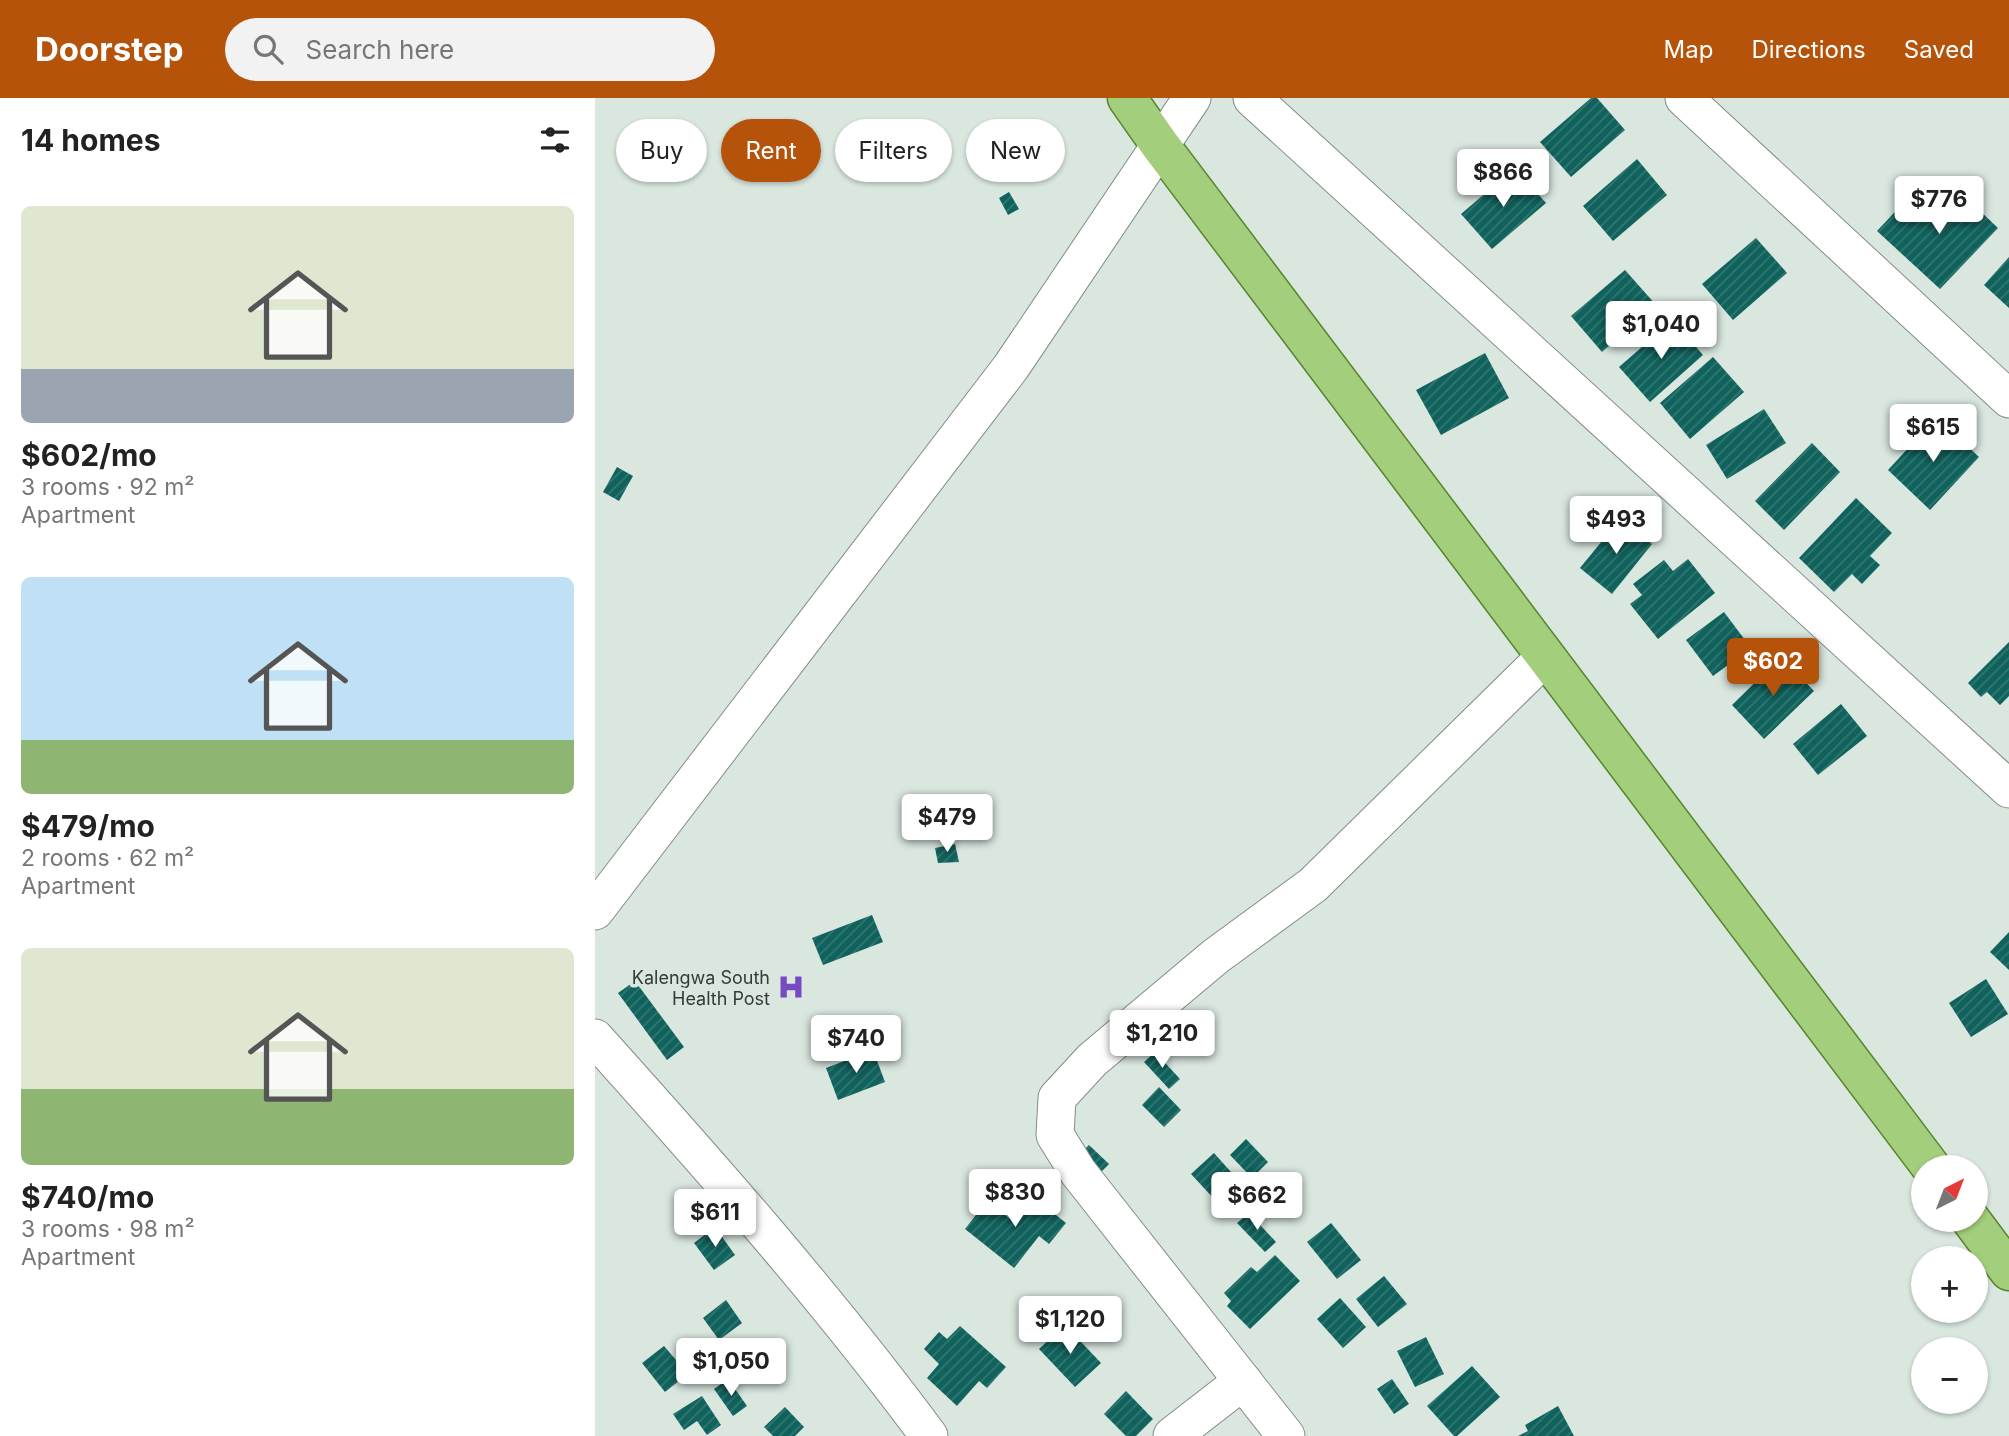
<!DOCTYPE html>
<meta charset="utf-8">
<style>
:root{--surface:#fff;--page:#f2f2f2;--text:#222;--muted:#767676;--accent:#b45309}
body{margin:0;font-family:Inter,sans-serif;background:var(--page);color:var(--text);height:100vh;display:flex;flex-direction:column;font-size:26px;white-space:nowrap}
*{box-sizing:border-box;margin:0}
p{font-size:23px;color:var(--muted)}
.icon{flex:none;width:38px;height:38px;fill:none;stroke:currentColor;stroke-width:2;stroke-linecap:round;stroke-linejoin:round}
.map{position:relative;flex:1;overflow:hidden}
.drawer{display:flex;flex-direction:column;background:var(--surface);width:595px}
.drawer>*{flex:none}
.banner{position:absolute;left:21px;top:21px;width:665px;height:63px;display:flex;gap:14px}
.needle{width:46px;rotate:42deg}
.controls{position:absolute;left:1316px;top:1057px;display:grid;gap:14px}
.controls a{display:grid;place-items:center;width:77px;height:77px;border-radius:50%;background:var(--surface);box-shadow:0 2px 5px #0004;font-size:35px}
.price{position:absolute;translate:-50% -60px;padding:0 16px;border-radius:7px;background:#fff;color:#222;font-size:23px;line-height:46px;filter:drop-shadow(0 2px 4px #0008)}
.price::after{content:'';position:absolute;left:50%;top:42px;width:21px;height:16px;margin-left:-10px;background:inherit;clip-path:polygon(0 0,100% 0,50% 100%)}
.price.current{background:var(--accent);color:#fff}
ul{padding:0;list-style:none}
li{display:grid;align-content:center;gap:14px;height:371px;padding:0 21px}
li span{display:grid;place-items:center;height:217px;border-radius:10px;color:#555}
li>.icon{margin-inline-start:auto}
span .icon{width:126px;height:126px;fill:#fffc;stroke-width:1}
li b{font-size:30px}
h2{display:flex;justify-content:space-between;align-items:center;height:84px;padding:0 21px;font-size:30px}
.tag{padding:0 24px;border-radius:32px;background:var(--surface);box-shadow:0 2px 5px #0004;font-size:24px;line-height:63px}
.tag.current{background:var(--accent);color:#fff}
header{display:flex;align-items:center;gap:42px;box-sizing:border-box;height:98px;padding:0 35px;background:var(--accent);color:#fff}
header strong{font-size:33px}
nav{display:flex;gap:38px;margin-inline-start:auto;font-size:24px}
.search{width:490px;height:63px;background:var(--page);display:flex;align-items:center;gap:18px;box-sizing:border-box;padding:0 24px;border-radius:38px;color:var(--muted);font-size:26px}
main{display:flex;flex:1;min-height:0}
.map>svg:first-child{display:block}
</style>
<header>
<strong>Doorstep</strong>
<div class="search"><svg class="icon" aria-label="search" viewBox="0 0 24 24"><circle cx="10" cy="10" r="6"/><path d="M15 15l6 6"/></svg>Search here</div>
<nav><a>Map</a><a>Directions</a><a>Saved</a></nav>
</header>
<main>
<section class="drawer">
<h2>14 homes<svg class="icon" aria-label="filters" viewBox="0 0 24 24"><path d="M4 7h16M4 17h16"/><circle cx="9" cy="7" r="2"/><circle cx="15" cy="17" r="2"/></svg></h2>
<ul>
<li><span style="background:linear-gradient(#dfe7d0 75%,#9aa5b1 0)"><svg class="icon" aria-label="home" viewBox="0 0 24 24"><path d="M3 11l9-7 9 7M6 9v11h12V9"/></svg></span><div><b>$602/mo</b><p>3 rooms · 92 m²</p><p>Apartment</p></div></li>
<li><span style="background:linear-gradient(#bfe0f5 75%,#8fb573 0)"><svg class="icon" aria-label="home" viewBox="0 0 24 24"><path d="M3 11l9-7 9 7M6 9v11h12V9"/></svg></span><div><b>$479/mo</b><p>2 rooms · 62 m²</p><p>Apartment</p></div></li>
<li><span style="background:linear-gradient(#dfe7d0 65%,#8fb573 0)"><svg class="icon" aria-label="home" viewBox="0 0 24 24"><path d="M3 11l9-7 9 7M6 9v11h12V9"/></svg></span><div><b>$740/mo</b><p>3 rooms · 98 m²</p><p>Apartment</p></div></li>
</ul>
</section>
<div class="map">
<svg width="1414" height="1338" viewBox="0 0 1414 1338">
<defs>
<pattern id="building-hatch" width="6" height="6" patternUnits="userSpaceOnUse" patternTransform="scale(1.75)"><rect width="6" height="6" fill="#10625d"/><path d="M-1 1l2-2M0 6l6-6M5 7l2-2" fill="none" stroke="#347671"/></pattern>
</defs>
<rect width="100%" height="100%" fill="#d9e7df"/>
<g fill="url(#building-hatch)">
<path d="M996 0H1002L1030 32 976 79 945 44Z"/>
<path d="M1042 61 1072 97 1018 143 988 108Z"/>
<path d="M920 70 951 105 897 151 866 116Z"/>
<path d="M1362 91 1403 130 1345 191 1282 133 1311 102 1333 122Z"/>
<path d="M414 94 424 111 413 117 404 100Z"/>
<path d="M1161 140 1192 175 1138 222 1107 186Z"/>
<path d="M1414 159V210L1389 187Z"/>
<path d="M1030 172 1061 207 1007 254 976 218Z"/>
<path d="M1078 222 1108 257 1055 304 1024 269Z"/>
<path d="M890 255 914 300 846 337 821 292Z"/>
<path d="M1118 259 1149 294 1095 341 1065 305Z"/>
<path d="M1169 311 1191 345 1132 381 1111 347Z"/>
<path d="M1342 319 1384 359 1335 412 1293 372Z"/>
<path d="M1217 345 1245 374 1189 432 1160 403Z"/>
<path d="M22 369 38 378 24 403 8 394Z"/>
<path d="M1261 400 1297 435 1275 458 1285 467 1267 486 1257 476 1239 494 1204 460Z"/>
<path d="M1025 421 1057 446 1017 496 985 470Z"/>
<path d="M1093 461 1120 495 1063 541 1035 506 1047 497 1038 486 1069 462 1078 473Z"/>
<path d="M1129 514 1156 550 1118 578 1091 542Z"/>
<path d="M1414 544V598L1405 607 1392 594 1386 599 1373 585Z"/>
<path d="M1186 559 1219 593 1169 641 1137 607Z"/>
<path d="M1246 606 1272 638 1223 677 1198 646Z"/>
<path d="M360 746 364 764 343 765 340 750Z"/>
<path d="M277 817 288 844 228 867 217 840Z"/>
<path d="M1414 834V872L1395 854Z"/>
<path d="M1391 881 1413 916 1376 939 1354 905Z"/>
<path d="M40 883 89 949 72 962 23 895Z"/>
<path d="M278 952 290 984 243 1002 231 970Z"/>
<path d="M560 954 585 981 574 991 549 964Z"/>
<path d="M564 989 586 1012 569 1029 547 1007Z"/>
<path d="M651 1041 673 1064 657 1080 635 1057Z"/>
<path d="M494 1047 514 1066 499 1081 479 1062Z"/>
<path d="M619 1055 644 1083 621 1103 596 1076Z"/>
<path d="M437 1098 471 1125 454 1146 444 1138 419 1170 370 1131 392 1103 418 1123Z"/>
<path d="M654 1115 681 1144 670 1154 642 1125Z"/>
<path d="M736 1125 766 1162 742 1181 712 1144Z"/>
<path d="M120 1129 140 1157 119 1172 99 1145Z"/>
<path d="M680 1157 705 1183 655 1231 632 1208 636 1203 629 1195 656 1169 662 1174Z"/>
<path d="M789 1178 812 1206 783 1229 761 1201Z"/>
<path d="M745 1200 771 1229 748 1250 722 1221Z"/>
<path d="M131 1202 147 1225 124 1242 108 1220Z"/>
<path d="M470 1227 506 1265 480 1289 444 1251Z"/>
<path d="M365 1228 411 1269 392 1290 384 1283 362 1308 332 1280 344 1266 329 1251 344 1234 352 1241Z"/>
<path d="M831 1239 849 1276 820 1289 802 1253Z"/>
<path d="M69 1248 93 1276 70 1294 47 1265Z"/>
<path d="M877 1268 905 1299 862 1338H859L832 1308Z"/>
<path d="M133 1281 152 1308 138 1318 119 1291Z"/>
<path d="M797 1281 814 1306 799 1316 782 1291Z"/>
<path d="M531 1293 558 1321 541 1338H531L509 1316Z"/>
<path d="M107 1298 126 1327 112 1337 102 1323 89 1332 78 1316Z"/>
<path d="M963 1308 979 1338H923L933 1333 930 1327Z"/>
<path d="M190 1309 209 1329 200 1338H178L169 1329Z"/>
</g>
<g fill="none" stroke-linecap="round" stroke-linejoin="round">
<g stroke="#818e86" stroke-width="39">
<g id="street">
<path d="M657 0 1414 691"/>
<path d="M1089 0 1414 301"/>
<path d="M0 813 416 269 597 0"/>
<path d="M0 940C116 1069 231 1199 334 1338"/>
<path d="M577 1338 648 1283"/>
<path d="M691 1338 483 1074 460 1037 462 1000 497 962 621 858 718 787 950 559"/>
</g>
</g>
<g stroke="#54852b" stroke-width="41">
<g id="primary">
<path d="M532 0 565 47 1336 1069"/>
<path d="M1376 1122 1414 1173"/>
</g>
</g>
<use href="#street" stroke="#fff" stroke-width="37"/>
<use href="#primary" stroke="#a3ce7c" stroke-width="38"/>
</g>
<defs>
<g id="hospital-bare" transform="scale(2.1)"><path d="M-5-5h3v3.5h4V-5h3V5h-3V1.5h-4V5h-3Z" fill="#7949c1" stroke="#d9e7df" stroke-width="2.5" paint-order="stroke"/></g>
</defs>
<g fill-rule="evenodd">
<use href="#hospital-bare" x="196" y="889"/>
</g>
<g text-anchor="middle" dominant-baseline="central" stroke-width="7" stroke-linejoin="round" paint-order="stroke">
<g font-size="18" fill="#343a37" stroke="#d9e7df" text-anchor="end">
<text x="175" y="879">Kalengwa South<tspan x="175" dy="21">Health Post</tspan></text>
</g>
</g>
</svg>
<div class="controls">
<a><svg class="needle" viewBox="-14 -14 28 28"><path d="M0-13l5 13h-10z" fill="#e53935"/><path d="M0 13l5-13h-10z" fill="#767676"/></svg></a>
<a>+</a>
<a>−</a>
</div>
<b class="price" style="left:908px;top:111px">$866</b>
<b class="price" style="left:1344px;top:138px">$776</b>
<b class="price" style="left:1066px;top:263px">$1,040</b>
<b class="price" style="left:1338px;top:366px">$615</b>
<b class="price" style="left:1021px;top:458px">$493</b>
<b class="price current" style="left:1178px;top:600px">$602</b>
<b class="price" style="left:352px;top:756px">$479</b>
<b class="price" style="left:567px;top:972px">$1,210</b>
<b class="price" style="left:261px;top:977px">$740</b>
<b class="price" style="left:420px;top:1131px">$830</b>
<b class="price" style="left:662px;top:1134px">$662</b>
<b class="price" style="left:120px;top:1151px">$611</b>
<b class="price" style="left:475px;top:1258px">$1,120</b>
<b class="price" style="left:136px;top:1300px">$1,050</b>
<div class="banner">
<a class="tag">Buy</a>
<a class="tag current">Rent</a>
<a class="tag">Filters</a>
<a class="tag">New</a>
</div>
</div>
</main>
